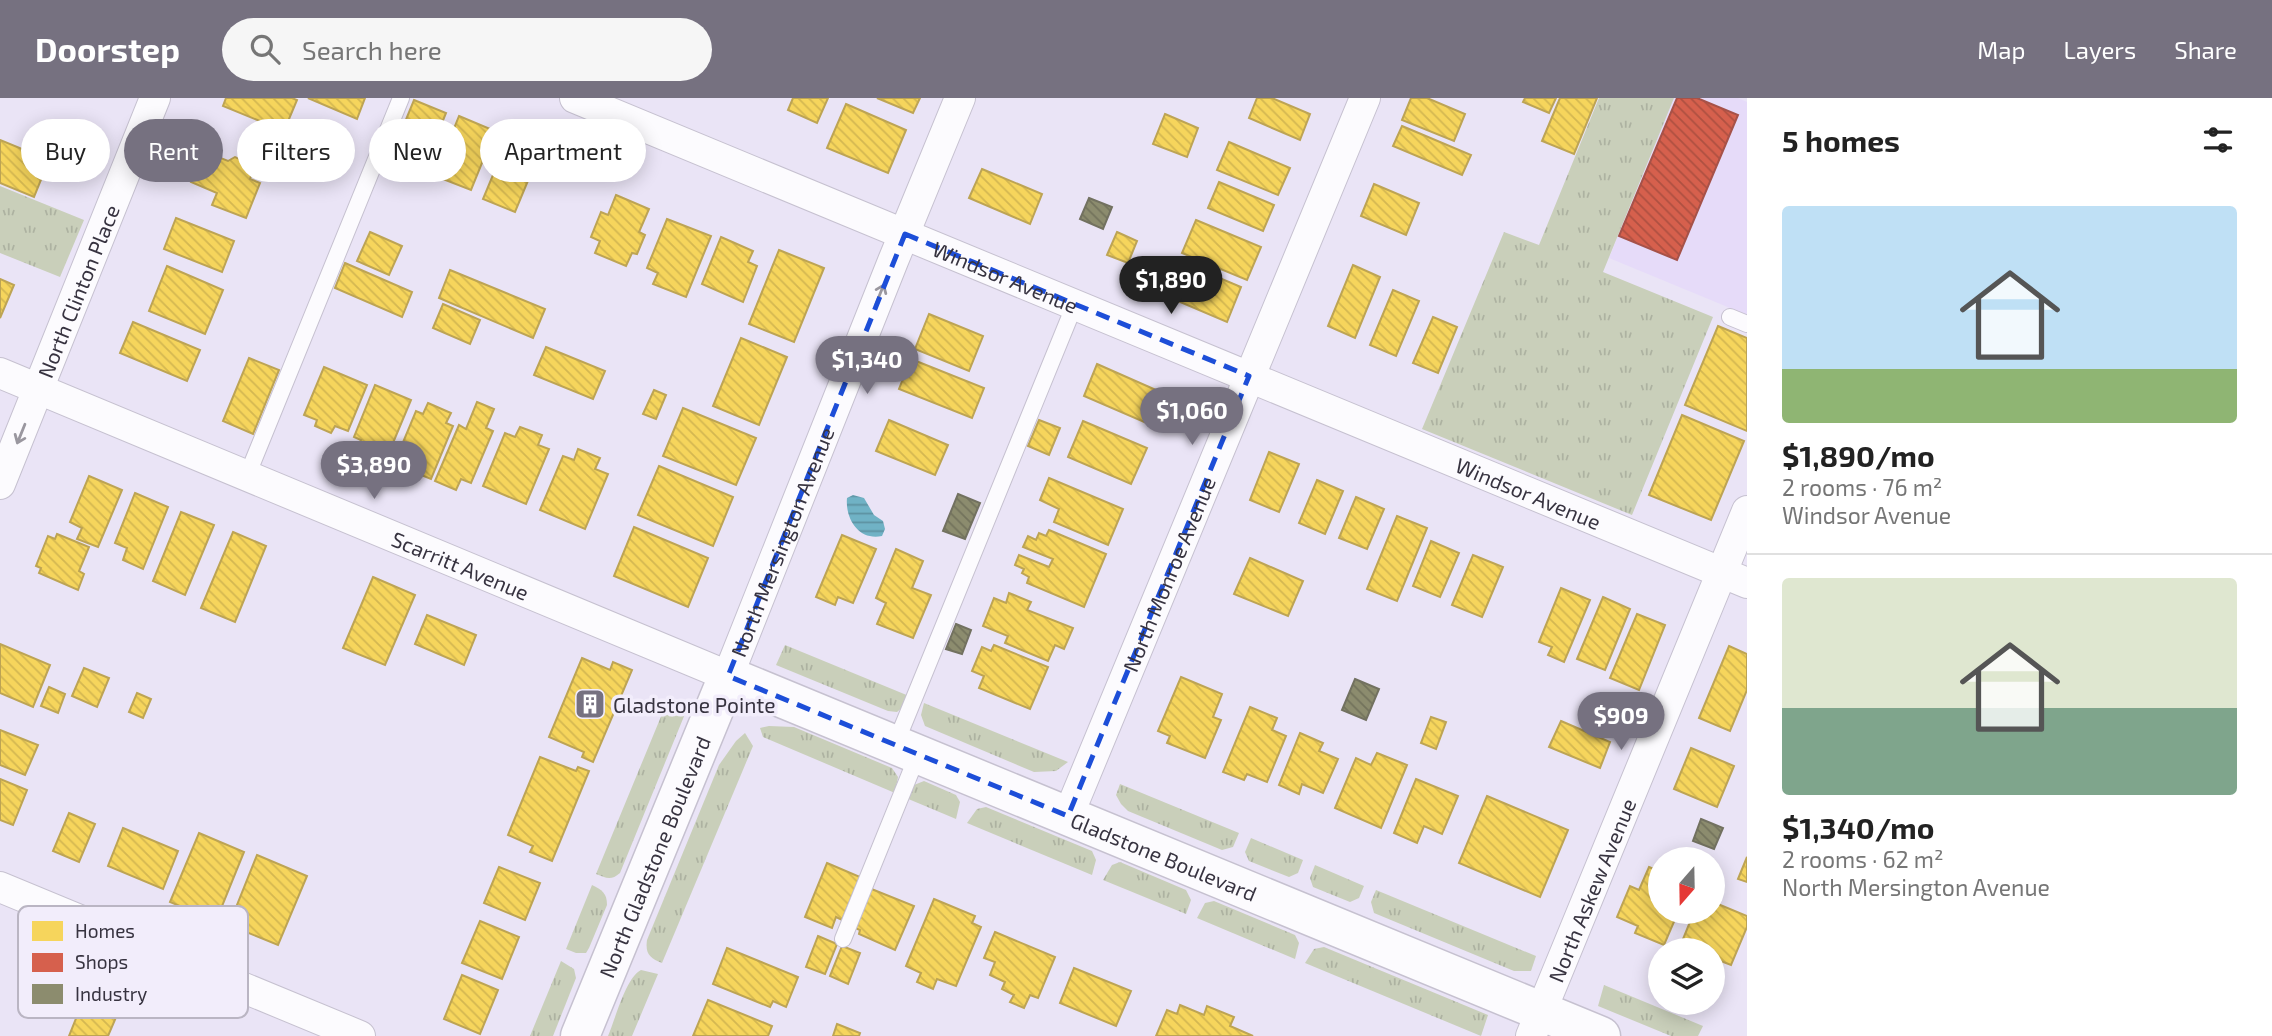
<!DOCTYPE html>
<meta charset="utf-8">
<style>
:root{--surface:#fff;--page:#f6f6f6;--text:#222;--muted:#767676;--line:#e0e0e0;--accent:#767180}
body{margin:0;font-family:"Exo 2",sans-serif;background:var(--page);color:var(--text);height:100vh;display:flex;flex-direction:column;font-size:26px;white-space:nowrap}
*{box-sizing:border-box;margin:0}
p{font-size:23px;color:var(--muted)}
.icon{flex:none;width:38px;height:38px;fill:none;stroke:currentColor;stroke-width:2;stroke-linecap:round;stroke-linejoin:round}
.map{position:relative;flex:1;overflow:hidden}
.sheet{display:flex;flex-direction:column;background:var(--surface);width:525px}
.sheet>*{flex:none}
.top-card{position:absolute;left:21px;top:21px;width:665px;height:63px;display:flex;gap:14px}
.needle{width:46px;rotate:200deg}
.tools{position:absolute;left:1648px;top:749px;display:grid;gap:14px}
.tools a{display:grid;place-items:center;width:77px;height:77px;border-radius:50%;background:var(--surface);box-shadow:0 4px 18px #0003;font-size:35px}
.price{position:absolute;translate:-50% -60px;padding:0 16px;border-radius:24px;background:var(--accent);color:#fff;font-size:23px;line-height:46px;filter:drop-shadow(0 2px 4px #0008)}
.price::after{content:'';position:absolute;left:50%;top:42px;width:21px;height:16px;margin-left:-10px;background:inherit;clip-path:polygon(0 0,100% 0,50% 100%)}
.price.selected{background:#222;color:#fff}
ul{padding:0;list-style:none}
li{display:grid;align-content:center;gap:14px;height:371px;padding:0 35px}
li+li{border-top:2px solid var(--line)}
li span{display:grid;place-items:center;height:217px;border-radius:7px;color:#555}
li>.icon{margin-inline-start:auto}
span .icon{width:126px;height:126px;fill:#fffc;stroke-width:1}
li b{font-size:30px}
h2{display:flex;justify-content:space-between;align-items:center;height:84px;padding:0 35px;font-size:30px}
.pill{padding:0 24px;border-radius:32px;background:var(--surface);box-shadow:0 4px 18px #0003;font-size:24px;line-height:63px}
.pill.selected{background:var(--accent);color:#fff}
header{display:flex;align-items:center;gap:42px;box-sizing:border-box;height:98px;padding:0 35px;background:var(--accent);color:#fff}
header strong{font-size:33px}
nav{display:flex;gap:38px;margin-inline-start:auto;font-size:24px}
.search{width:490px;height:63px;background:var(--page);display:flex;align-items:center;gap:18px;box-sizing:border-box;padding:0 24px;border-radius:38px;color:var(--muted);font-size:26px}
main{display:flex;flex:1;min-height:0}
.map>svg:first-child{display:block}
</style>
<header>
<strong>Doorstep</strong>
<div class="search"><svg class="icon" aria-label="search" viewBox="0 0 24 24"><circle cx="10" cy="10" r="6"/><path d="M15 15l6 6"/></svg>Search here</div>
<nav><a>Map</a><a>Layers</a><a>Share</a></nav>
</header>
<main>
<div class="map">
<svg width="1747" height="938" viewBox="0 0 1747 938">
<defs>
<pattern id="grass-tufts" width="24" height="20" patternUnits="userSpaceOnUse" patternTransform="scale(1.75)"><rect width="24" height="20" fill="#c9cfba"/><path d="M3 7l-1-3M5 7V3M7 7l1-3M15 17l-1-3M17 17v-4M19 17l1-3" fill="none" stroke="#adb2a1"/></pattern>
<pattern id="water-rules" width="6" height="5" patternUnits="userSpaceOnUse" patternTransform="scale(1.75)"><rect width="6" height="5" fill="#70b2c5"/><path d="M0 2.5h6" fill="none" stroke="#5d91a1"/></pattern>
<pattern id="homes-back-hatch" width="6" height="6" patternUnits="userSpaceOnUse" patternTransform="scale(1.75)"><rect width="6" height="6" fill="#f6d55c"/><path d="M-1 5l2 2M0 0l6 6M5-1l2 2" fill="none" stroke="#d4b751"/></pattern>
<pattern id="shops-back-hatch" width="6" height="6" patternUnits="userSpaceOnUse" patternTransform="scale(1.75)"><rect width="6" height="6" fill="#d6604d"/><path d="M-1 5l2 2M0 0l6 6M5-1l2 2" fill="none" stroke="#ae5041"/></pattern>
<pattern id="industry-back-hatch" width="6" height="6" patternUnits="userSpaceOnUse" patternTransform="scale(1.75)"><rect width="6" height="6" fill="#8c8c6e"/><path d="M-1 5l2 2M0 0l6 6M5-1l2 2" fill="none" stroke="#73735c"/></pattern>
</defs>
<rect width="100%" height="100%" fill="#eae4f6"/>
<path fill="#e6dbf9" d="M1674 0H1738L1747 4V217L1609 160Z"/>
<g fill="url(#grass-tufts)">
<path d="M1599 0H1674L1603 174 1713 219 1632 417 1422 331 1504 134 1539 147Z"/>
<path d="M0 88 84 122 60 179 0 155Z"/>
<path d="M785 547 909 598 903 609 897 614 888 613 776 567Z"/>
<path d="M667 604 687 611 620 775C611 783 606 780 596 776Z"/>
<path d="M924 605 1068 664 1056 673 1034 674 925 628 921 617Z"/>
<path d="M769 628 794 629 892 670 898 679 895 695 763 639 760 630Z"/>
<path d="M745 635 753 648 662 865C650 860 645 856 647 842L719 667 736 643Z"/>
<path d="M924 683 956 697 960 704 956 721 906 700 914 687Z"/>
<path d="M1120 686 1239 735 1233 749 1222 752 1128 713 1121 706 1116 697Z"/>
<path d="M986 709 1092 753 1096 762 1092 777 967 725 977 711Z"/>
<path d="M1251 740 1303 762 1298 775 1289 779 1249 763 1245 754Z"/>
<path d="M1120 764 1186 792 1191 802 1186 816 1103 782 1112 767Z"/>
<path d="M1315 767 1364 788 1359 800 1350 804 1313 789 1310 780Z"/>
<path d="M592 787C602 792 607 795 607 807L589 850 586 855H576L566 851Z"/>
<path d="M1376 792 1536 858 1531 873H1514L1374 815 1371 804Z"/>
<path d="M1214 803 1295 837 1299 845 1295 861 1197 820 1205 805Z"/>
<path d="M1324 849 1488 917 1481 938 1305 865 1314 851Z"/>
<path d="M561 863 574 871 576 880 553 938H530Z"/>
<path d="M641 872 658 876 632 938H608C615 922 626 879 641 872Z"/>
<path d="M1604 887 1703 928 1698 938H1671L1598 908Z"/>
</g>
<path fill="url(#water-rules)" d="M853 397 864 400 874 417 883 423 885 431 882 438C859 443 845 421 847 400Z"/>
<g fill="url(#homes-back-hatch)" stroke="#bda454" stroke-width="2">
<path d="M226 0H292L297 2 284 33 223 8Z"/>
<path d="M308 0H365L357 21Z"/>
<path d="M793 0H828L817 25 788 12Z"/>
<path d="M877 0H920L913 15Z"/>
<path d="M1257 0H1272L1310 16 1300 42 1249 20Z"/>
<path d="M1411 0H1427L1465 16 1454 43 1402 22Z"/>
<path d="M1525 0H1556L1549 15 1523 4Z"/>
<path d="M1560 0H1597L1574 56 1542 43Z"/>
<path d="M414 2 446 15 423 71 391 58Z"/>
<path d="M846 6 906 32 888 75 827 50Z"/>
<path d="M1165 16 1198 30 1187 59 1153 46Z"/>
<path d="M459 18 495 33 471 92 435 78Z"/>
<path d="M1402 28 1471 57 1462 77 1393 48Z"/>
<path d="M0 42 49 62 34 99 0 85Z"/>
<path d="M1229 44 1290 70 1278 97 1217 72Z"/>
<path d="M505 48 537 61 515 114 483 101Z"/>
<path d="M203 53 228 63 235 59 249 65 253 72 250 81 260 85 246 120 212 107 217 95 191 84Z"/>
<path d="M982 71 1042 96 1030 126 969 100Z"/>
<path d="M1219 84 1274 107 1263 133 1208 110Z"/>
<path d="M1374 86 1419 105 1406 137 1361 118Z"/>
<path d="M616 97 649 111 639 134 645 137 637 156 632 155 626 168 595 155 600 143 591 139 601 114 608 117Z"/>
<path d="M176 120 234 143 222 174 164 151Z"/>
<path d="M667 121 711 138 686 199 653 186 658 175 647 170Z"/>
<path d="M1196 122 1261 149 1247 182 1182 155Z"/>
<path d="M370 134 402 148 389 177 357 163Z"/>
<path d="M1117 134 1137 143 1128 165 1107 157Z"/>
<path d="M721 139 753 153 748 164 757 168 743 204 702 186Z"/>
<path d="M779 152 824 170 794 244 749 226Z"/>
<path d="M1172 160 1241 189 1227 224 1166 198 1171 187 1162 184Z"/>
<path d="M345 165 412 194 402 219 335 190Z"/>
<path d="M1353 167 1380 179 1355 240 1328 228Z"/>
<path d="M167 168 223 192 205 236 149 213Z"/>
<path d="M450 172 545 211 533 240 439 200Z"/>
<path d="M0 181 14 187 0 220Z"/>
<path d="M1393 192 1419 203 1396 258 1370 247Z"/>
<path d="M443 206 480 222 470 246 433 230Z"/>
<path d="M929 216 983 238 969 273 915 251Z"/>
<path d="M1433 219 1457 229 1438 275 1413 265Z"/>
<path d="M133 224 200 252 187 283 120 255Z"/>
<path d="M1718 228 1747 240V333L1685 307Z"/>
<path d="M741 240 787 259 759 327 713 308Z"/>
<path d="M546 249 605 273 593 301 534 277Z"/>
<path d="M249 260 279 272 253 336 223 323Z"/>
<path d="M911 261 984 290 972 320 899 291Z"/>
<path d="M1097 266 1172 299 1158 330 1084 298Z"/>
<path d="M324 269 367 287 348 333 335 328 331 335 315 328 317 322 304 317Z"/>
<path d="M375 287 411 302 390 352 385 351 382 359 358 349 361 342 354 339Z"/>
<path d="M654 292 666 297 656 321 643 316Z"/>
<path d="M477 304 494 311 486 330 493 333 471 385 461 381 456 392 435 383 459 327 466 331Z"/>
<path d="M428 305 451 315 446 325 453 328 431 381 394 366 416 313 423 316Z"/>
<path d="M683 310 756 340 736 387 663 358Z"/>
<path d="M1682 317 1744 343 1711 422 1649 397Z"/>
<path d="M889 322 948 347 935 377 876 353Z"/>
<path d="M1039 322 1060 330 1049 357 1028 348Z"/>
<path d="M1083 323 1147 350 1131 386 1068 359Z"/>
<path d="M520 329 542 337 538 347 549 351 526 406 483 388 505 335 515 339Z"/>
<path d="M578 351 600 360 595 371 608 376 585 431 540 412 563 358 574 362Z"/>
<path d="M1269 354 1299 366 1279 414 1250 402Z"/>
<path d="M659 368 733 399 713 448 638 417Z"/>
<path d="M89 378 122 392 98 449 77 441 82 430 70 424Z"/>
<path d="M1049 380 1123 411 1108 447 1054 424 1059 411 1040 402Z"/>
<path d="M1317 382 1343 393 1325 436 1299 425Z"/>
<path d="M135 395 168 409 143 471 123 462 127 450 115 445Z"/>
<path d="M1356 399 1384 411 1367 451 1339 440Z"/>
<path d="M181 414 214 427 185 497 153 483Z"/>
<path d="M1397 418 1427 430 1397 503 1367 491Z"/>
<path d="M634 429 708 460 688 509 614 478Z"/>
<path d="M1049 432 1106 456 1084 509 1027 485 1029 479 1022 475 1024 471 1015 467 1019 457 1049 469 1053 461 1023 449 1028 438 1036 442 1039 435 1046 438Z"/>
<path d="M233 434 266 448 235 524 201 510Z"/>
<path d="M57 436 89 449 79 473 84 476 78 492 39 475 41 470 36 468 48 438 55 441Z"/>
<path d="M842 437 876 451 853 505 838 499 835 507 816 499Z"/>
<path d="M1431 443 1459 455 1440 499 1413 488Z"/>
<path d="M896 451 923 463 912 490 931 497 913 540 877 526 886 505 876 500Z"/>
<path d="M1473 457 1503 469 1482 519 1452 507Z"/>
<path d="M1250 460 1303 483 1288 518 1234 496Z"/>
<path d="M373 479 415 497 385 567 343 550Z"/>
<path d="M1561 490 1590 502 1564 564 1548 557 1552 549 1539 544Z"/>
<path d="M1009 495 1031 504 1027 512 1073 530 1064 551 1055 547 1048 563 1005 545 1008 538 983 528 994 500 1006 505Z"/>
<path d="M1603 499 1630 511 1605 572 1577 561Z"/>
<path d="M1637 516 1665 527 1639 592 1610 580Z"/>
<path d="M427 517 476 537 464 567 415 546Z"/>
<path d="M0 546 50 567 33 609 0 595Z"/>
<path d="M994 547 1048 569 1030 611 979 590 984 578 972 573 982 549 991 553Z"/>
<path d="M1729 548 1747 556V592L1730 633 1699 620Z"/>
<path d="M582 560 610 572 613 564 632 572 593 664 582 659 584 654 549 639Z"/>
<path d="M84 570 109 580 97 609 72 598Z"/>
<path d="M1181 579 1222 596 1213 619 1221 622 1205 660 1167 645 1170 638 1158 633Z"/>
<path d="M49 589 65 596 58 615 41 608Z"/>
<path d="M137 595 151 601 143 620 129 614Z"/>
<path d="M1250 609 1277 620 1272 632 1286 638 1267 684 1247 676 1244 682 1223 674Z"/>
<path d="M1431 619 1446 624 1436 651 1421 645Z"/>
<path d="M1561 623 1610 644 1600 670 1549 649Z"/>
<path d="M0 632 38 647 25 677 0 667Z"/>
<path d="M1300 635 1323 645 1319 653 1338 661 1323 695 1302 686 1299 696 1279 687Z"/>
<path d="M1691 650 1734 668 1717 709 1674 691Z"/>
<path d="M1377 655 1407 667 1381 730 1335 710 1356 660 1371 667Z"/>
<path d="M540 659 576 673 578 669 589 673 552 763 530 754 533 748 508 737Z"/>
<path d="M0 681 27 692 13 727 0 722Z"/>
<path d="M1416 681 1458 698 1442 736 1424 728 1417 745 1394 735Z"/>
<path d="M1487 698 1568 732 1540 799 1459 765Z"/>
<path d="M69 715 95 726 79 764 53 753Z"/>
<path d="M123 730 178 753 163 791 108 768Z"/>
<path d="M199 735 244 754 216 823 170 804Z"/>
<path d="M257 757 307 778 278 847 229 827Z"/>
<path d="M1747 759V784L1738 781Z"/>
<path d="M827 765 860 779 842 822 836 819 832 830 805 819Z"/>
<path d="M499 769 540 785 525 822 484 805Z"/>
<path d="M1649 769 1661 774 1659 812 1676 819 1664 847 1635 835 1638 828 1617 819 1630 788 1639 792Z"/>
<path d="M869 790 914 808 895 852 859 836 860 832 853 829Z"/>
<path d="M934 801 975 818 972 825 981 829 956 888 937 881 933 891 917 884 921 875 906 868Z"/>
<path d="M1713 804 1747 818V829L1731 867 1713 860V852H1695L1681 846 1694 814H1713Z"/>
<path d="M480 823 519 839 502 881 462 865Z"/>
<path d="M995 834 1055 859 1038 900 1030 897 1024 910 1010 904 1014 897 1002 891 1005 884 990 877 995 864 984 860Z"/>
<path d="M818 838 837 846 825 876 806 869Z"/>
<path d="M842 848 860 855 848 886 830 878Z"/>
<path d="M727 850 798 879 786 909 773 903 770 909 713 886Z"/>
<path d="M1074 870 1131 893 1116 928 1060 905Z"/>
<path d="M462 877 498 892 480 936 444 921Z"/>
<path d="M708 902 772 928 768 938H693Z"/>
<path d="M83 903 117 917 108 938H69Z"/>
<path d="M1180 907 1204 917 1207 908 1234 919 1230 928 1253 938H1156L1167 912 1177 916Z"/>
<path d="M837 926 860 935 859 938H833Z"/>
</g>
<path fill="url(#shops-back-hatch)" stroke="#a65249" stroke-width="2" d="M1677 0H1697L1738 17 1677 162 1619 138Z"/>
<g fill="url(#industry-back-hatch)" stroke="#727160" stroke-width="2">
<path d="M1089 100 1112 109 1103 131 1080 121Z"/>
<path d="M958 396 980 405 965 441 943 433Z"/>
<path d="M956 526 971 532 962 556 946 551Z"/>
<path d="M1355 581 1379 591 1366 622 1342 612Z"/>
<path d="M1701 721 1723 730 1714 751 1693 743Z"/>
</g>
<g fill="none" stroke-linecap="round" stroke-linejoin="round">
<g stroke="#c6c1d0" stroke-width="18">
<g id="service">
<path d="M1730 219 1747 226"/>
<path d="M247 378 401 0"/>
<path d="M895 647 1075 206"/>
<path d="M843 841 918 656"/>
</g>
</g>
<g stroke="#c6c1d0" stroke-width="32">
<g id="minor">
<path id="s1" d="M575 0 1747 485"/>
<path id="s2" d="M0 275 728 578 893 163 960 0"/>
<path id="s3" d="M0 386 155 0"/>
<path id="s4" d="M1068 718 1365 0"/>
<path d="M0 789 360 938"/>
<path id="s5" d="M1531 938 1747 413"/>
</g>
</g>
<g stroke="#c6c1d0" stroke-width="41">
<g id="tertiary">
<path id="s6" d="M580 938 728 578 1601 938"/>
</g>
</g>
<use href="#service" stroke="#fcfbfe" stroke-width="16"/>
<use href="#minor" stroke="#fcfbfe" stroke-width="30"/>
<use href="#tertiary" stroke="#fcfbfe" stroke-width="38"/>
</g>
<defs><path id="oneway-shaft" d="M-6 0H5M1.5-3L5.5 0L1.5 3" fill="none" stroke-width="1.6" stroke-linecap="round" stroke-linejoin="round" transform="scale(1.75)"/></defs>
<g stroke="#9a979f">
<use href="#oneway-shaft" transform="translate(880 196) rotate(-68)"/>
<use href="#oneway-shaft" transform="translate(21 336) rotate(112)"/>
</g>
<path fill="none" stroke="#1d4ed8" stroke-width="5" stroke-dasharray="14 9" stroke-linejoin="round" d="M905 136 1249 278 1068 718 728 578Z"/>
<defs>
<g id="building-square" transform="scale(1.575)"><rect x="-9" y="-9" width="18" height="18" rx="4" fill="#767180" stroke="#f2edfb"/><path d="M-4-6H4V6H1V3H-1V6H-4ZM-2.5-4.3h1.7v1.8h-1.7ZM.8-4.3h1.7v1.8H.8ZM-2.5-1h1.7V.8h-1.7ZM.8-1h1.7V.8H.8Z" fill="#fff"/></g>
</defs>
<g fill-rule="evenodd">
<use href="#building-square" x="590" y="606"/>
</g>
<g text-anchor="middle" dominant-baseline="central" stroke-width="7" stroke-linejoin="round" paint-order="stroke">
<g font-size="21" fill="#373340" stroke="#f2edfb">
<text stroke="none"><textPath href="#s1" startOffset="466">Windsor Avenue</textPath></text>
<text stroke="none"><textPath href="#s3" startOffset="208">North Clinton Place</textPath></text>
<text stroke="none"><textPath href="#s1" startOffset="1032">Windsor Avenue</textPath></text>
<text stroke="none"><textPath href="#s2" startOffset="933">North Mersington Avenue</textPath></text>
<text stroke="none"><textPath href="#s2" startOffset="499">Scarritt Avenue</textPath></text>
<text stroke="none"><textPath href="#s4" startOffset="262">North Monroe Avenue</textPath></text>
<text stroke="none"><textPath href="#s6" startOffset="194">North Gladstone Boulevard</textPath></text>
<text stroke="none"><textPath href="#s6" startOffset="861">Gladstone Boulevard</textPath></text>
<text stroke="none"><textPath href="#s5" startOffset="158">North Askew Avenue</textPath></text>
</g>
<g font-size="21" fill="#373340" stroke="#f2edfb" text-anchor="start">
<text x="613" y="606">Gladstone Pointe</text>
</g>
</g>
<rect x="18" y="808" width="230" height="112" rx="10" fill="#f2edfb" stroke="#bab5c3" stroke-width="2"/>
<rect x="32" y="823" width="31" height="20" fill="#f6d55c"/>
<rect x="32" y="855" width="31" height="19" fill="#d6604d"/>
<rect x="32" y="886" width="31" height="20" fill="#8c8c6e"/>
<g font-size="19" fill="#373340">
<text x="75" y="840">Homes</text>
<text x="75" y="871">Shops</text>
<text x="75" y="903">Industry</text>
</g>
</svg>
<div class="tools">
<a><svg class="needle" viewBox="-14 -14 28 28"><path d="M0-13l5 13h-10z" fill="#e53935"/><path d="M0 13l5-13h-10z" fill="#767676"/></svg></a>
<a><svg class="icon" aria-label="layers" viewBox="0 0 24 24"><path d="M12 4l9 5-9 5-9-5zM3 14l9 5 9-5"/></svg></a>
</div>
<b class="price selected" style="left:1171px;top:218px">$1,890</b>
<b class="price" style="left:867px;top:298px">$1,340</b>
<b class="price" style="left:1192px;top:349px">$1,060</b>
<b class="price" style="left:374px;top:403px">$3,890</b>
<b class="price" style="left:1621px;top:654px">$909</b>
<div class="top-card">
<a class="pill">Buy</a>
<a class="pill selected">Rent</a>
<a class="pill">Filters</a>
<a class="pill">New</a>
<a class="pill">Apartment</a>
</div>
</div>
<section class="sheet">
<h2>5 homes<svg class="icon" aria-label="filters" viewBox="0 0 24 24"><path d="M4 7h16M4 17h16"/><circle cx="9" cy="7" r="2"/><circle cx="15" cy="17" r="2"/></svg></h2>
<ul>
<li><span style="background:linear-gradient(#bfe0f5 75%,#8fb573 0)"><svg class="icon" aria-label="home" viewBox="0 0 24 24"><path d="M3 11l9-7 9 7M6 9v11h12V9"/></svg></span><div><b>$1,890/mo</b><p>2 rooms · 76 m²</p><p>Windsor Avenue</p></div></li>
<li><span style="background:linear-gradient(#dfe7d0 60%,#7fa58c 0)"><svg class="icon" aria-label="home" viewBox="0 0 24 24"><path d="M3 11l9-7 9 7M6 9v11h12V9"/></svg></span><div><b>$1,340/mo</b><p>2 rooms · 62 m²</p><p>North Mersington Avenue</p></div></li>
</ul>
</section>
</main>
